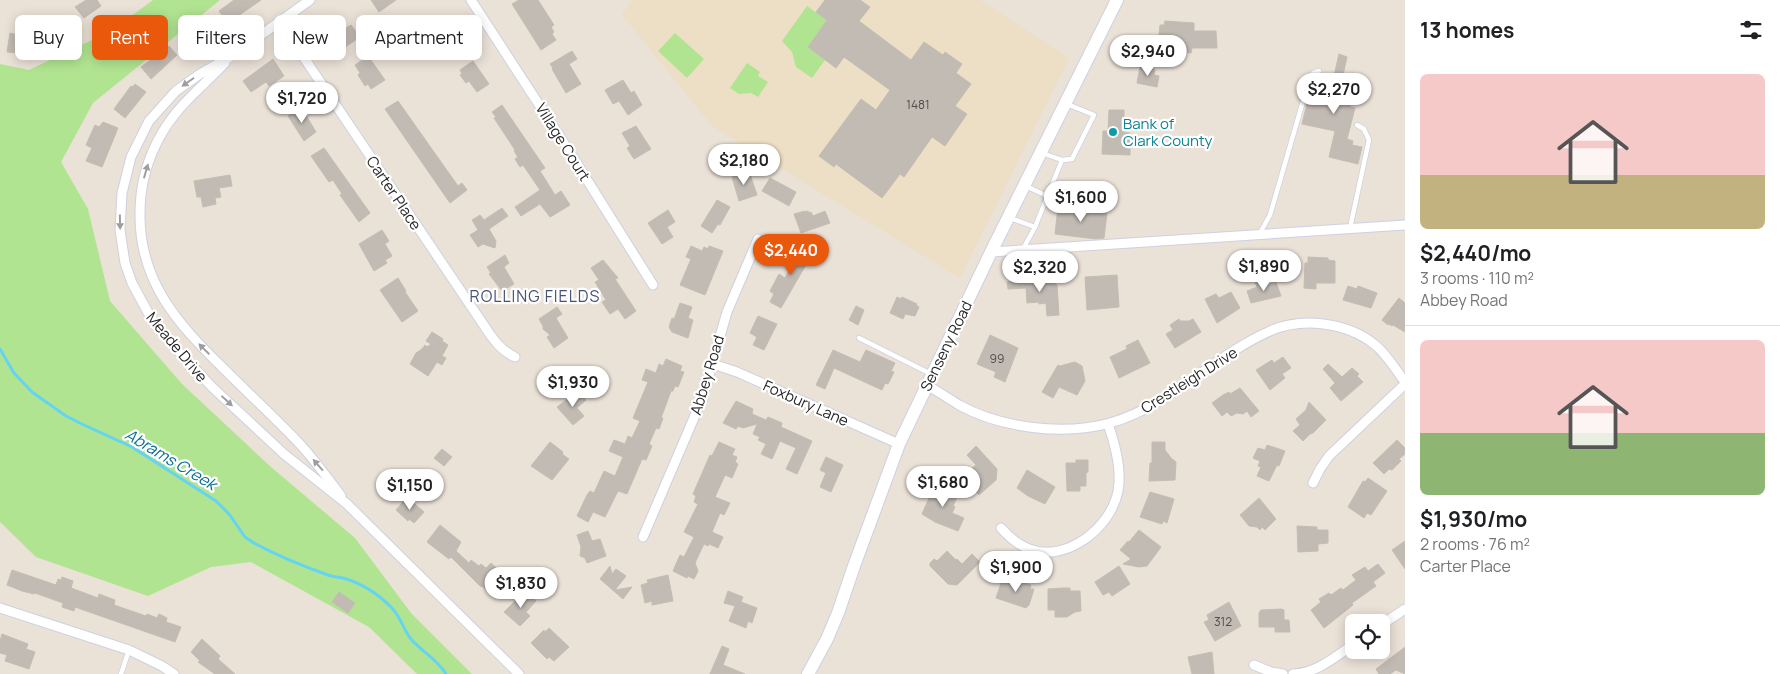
<!DOCTYPE html>
<meta charset="utf-8">
<style>
:root{--surface:#fff;--page:#f6f6f6;--text:#202124;--muted:#757577;--line:#e0e0e0;--accent:#ea580c}
body{margin:0;font-family:Manrope,sans-serif;background:var(--page);color:var(--text);height:100vh;display:flex;flex-direction:column;font-size:19px;white-space:nowrap}
*{box-sizing:border-box;margin:0}
p{font-size:16px;color:var(--muted)}
.icon{flex:none;width:28px;height:28px;fill:none;stroke:currentColor;stroke-width:2;stroke-linecap:round;stroke-linejoin:round}
.map{position:relative;flex:1;overflow:hidden}
.details{display:flex;flex-direction:column;background:var(--surface);width:375px}
.details>*{flex:none}
.guide{position:absolute;left:15px;top:15px;width:475px;height:45px;display:flex;gap:10px}
.tools{position:absolute;left:1345px;top:614px;display:grid;gap:10px}
.tools a{display:grid;place-items:center;width:45px;height:45px;border-radius:8px;background:var(--surface);box-shadow:0 2px 12px #0003;font-size:25px}
.price{position:absolute;translate:-50% -42px;padding:0 11px;border-radius:18px;background:#fff;color:#222;font-size:16px;line-height:32px;filter:drop-shadow(0 1px 2px #0008)}
.price::after{content:'';position:absolute;left:50%;top:30px;width:15px;height:11px;margin-left:-8px;background:inherit;clip-path:polygon(0 0,100% 0,50% 100%)}
.price.current{background:var(--accent);color:#fff}
ul{padding:0;list-style:none}
li{display:grid;align-content:center;gap:10px;height:265px;padding:0 15px}
li+li{border-top:1px solid var(--line)}
li span{display:grid;place-items:center;height:155px;border-radius:8px;color:#555}
li>.icon{margin-inline-start:auto}
span .icon{width:90px;height:90px;fill:#fffc;stroke-width:1}
li b{font-size:21px}
h2{display:flex;justify-content:space-between;align-items:center;height:60px;padding:0 15px;font-size:21px}
.tag{padding:0 18px;border-radius:8px;background:var(--surface);box-shadow:0 2px 12px #0003;font-size:18px;line-height:45px}
.tag.current{background:var(--accent);color:#fff}
main{display:flex;flex:1;min-height:0}
.map>svg:first-child{display:block}
</style>
<main>
<div class="map">
<svg width="1405" height="674" viewBox="0 0 1405 674">
<rect width="100%" height="100%" fill="#eae1d7"/>
<path fill="#eddfc5" d="M632 0H980L1069 58 960 278 712 126 622 15Z"/>
<g fill="#b1e491">
<path d="M153 0H220L93 103 61 162 88 209 110 301 182 384 271 467 355 538 411 613 472 674H417L369 627 251 562 211 567 148 596 36 557 0 522V64L29 70 111 31Z"/>
<path d="M807 6 827 20 808 47 825 60 812 78 796 67 792 52 782 41Z"/>
<path d="M675 33 704 59 687 78 658 51Z"/>
<path d="M747 63 760 72 758 76 768 82 758 97 751 93 739 94 730 88Z"/>
</g>
<g fill="none" stroke-linecap="round" stroke-linejoin="round">
<path stroke="#65d3f2" stroke-width="3" d="M0 349 14 373 32 392 66 416 84 425 132 447 216 501 229 514 245 537 254 543C278 556 303 566 328 575 333 577 338 577 343 578 361 583 378 594 391 607 401 617 403 629 411 639 422 652 437 659 446 674"/>
</g>
<g fill="#c2bbb4" stroke="#c5bdb1">
<path d="M86 0H97L101 6 84 18 75 7Z"/>
<path d="M234 0H261L228 23 219 11Z"/>
<path d="M371 0H396L379 12Z"/>
<path d="M519 0H538L554 25 551 27 554 32 552 34 556 40 541 50 512 4Z"/>
<path d="M825 0H860L870 7 859 21 911 60 924 42 943 55 945 52 962 64 956 73 971 84 955 106 967 114 945 146 932 137 904 177 900 174 882 198 836 164 834 167 819 156 861 99 876 110 890 90 844 57 836 68 808 47 827 20 816 12Z"/>
<path d="M444 16 459 41 448 49 433 24Z"/>
<path d="M339 18 346 28 351 25 360 37 338 52 331 41 334 38 326 27Z"/>
<path d="M206 20 213 31 190 47 181 34 199 22 200 24Z"/>
<path d="M1165 21 1194 23V31H1216L1217 48H1192L1191 53 1182 52 1183 41 1163 39V35H1159L1160 25H1164Z"/>
<path d="M64 22 72 33 49 48 41 37Z"/>
<path d="M10 33 34 39 32 52 19 50V53L7 52Z"/>
<path d="M169 46 177 55 151 79 141 67Z"/>
<path d="M572 51 577 59 569 64 581 84 566 93 552 69 553 68 550 64Z"/>
<path d="M1339 54 1347 57 1340 89 1353 92 1350 107 1355 108 1347 139 1353 141 1352 145 1362 147 1358 164 1329 157 1335 131 1302 124 1312 84 1331 89Z"/>
<path d="M368 56 385 80 371 89 368 84 365 86 358 75 360 73 355 65Z"/>
<path d="M273 59 284 76 269 86 266 82 251 92 243 81Z"/>
<path d="M473 61 489 84 477 92 469 81 466 83 460 75 462 74 460 70Z"/>
<path d="M1140 67 1155 70 1154 75 1159 76 1157 87 1137 83Z"/>
<path d="M623 80 631 93 634 91 642 105 628 115 619 101 613 104 605 90Z"/>
<path d="M135 84 146 92 125 118 114 109 131 86 133 87Z"/>
<path d="M398 101 458 186 462 183 467 190 450 203 385 109Z"/>
<path d="M502 105 545 168 540 171 555 195 561 191 570 205 552 216 550 217 540 204 521 216 515 207 540 190 523 165 520 167 515 159 518 157 514 151 515 150 494 118 496 117 492 112Z"/>
<path d="M301 107 316 132 304 141 288 116Z"/>
<path d="M1109 110H1124V132L1130 133V155L1102 154 1103 131H1108Z"/>
<path d="M103 122 118 128 102 167 86 161 92 148 86 145 95 125 99 127Z"/>
<path d="M636 126 651 149 634 159 627 148 630 146 622 133Z"/>
<path d="M324 148 370 213 359 222 340 195 342 194 333 180 329 182 311 156Z"/>
<path d="M749 171 757 195 739 201 732 177Z"/>
<path d="M230 175 232 186 219 188 221 197 215 198 216 204 203 207 201 197H197L194 181Z"/>
<path d="M770 178 796 192 789 206 762 191Z"/>
<path d="M717 200 730 207 720 225 718 224 712 233 701 226Z"/>
<path d="M1058 207 1107 213 1104 238 1096 239 1055 234Z"/>
<path d="M502 208 508 216 489 229 496 241 495 248 483 244 478 247 470 235 478 230 472 220 480 215 484 220Z"/>
<path d="M668 210 675 222 667 227 673 237 662 244 648 223Z"/>
<path d="M805 211V212L808 211 809 213 811 212 813 216 825 211 830 223 801 233 794 214Z"/>
<path d="M382 230 389 241 385 244 392 256 385 260 387 263 374 271 359 244Z"/>
<path d="M804 242 815 249 781 308 770 302 774 294 770 291 779 274 785 278Z"/>
<path d="M691 246 702 251 704 247 708 249 709 246 723 251 705 295 680 285 691 259 686 257Z"/>
<path d="M505 255 509 263 504 267 514 284 502 291 489 274 491 273 487 267Z"/>
<path d="M1308 257 1328 258V260L1335 261V283H1316V289L1304 288 1305 263H1308Z"/>
<path d="M603 260 618 278 615 279 636 311 625 319 618 309 610 314 602 302 606 300 595 282 599 280 591 268Z"/>
<path d="M1117 275 1119 307 1087 310 1085 277Z"/>
<path d="M398 278 406 291 405 292 418 311 402 322 380 290Z"/>
<path d="M1048 278 1057 285 1059 315 1047 316 1046 303 1039 304V302L1027 303 1026 288 1008 289 1007 282Z"/>
<path d="M1264 279 1266 285 1276 282 1281 296 1251 303 1247 291 1257 287 1255 282Z"/>
<path d="M1348 286 1357 289 1358 286 1377 293 1371 308 1343 300Z"/>
<path d="M1231 292 1240 308 1217 323 1205 299 1216 294 1219 298Z"/>
<path d="M897 297 901 299 902 297 917 304 916 305 919 307 915 316 905 314 903 319 890 313Z"/>
<path d="M1399 298 1405 303V332L1393 325 1392 326 1389 324 1388 325 1382 320Z"/>
<path d="M680 303 692 307 688 318 693 320 688 338 672 332 669 327 672 318 674 319 676 314Z"/>
<path d="M856 306 864 310 858 325 849 320Z"/>
<path d="M557 307 562 314 556 318 568 338 554 348 547 337 550 335 543 329V326L539 319Z"/>
<path d="M758 316 777 324 764 350 753 345 757 337 750 333Z"/>
<path d="M1179 319 1180 321H1189L1193 319 1201 332 1175 348 1166 334 1173 330 1170 325Z"/>
<path d="M432 332 443 339 442 341 448 345 442 356 446 358 442 365 437 362 428 376 410 364 416 353 422 349 425 345 427 347 431 344 426 341Z"/>
<path d="M990 335 1018 348 1005 382 994 377 996 372 977 364Z"/>
<path d="M1138 340 1150 363 1119 378 1110 357 1127 349 1126 346Z"/>
<path d="M833 350 860 362 866 350 895 363 891 371 894 372 888 384 885 383 882 390 834 368 825 389 816 385Z"/>
<path d="M1283 357 1291 368 1282 374 1285 378 1270 390 1256 370 1272 360 1274 363Z"/>
<path d="M666 359 682 366 680 371 684 372 678 387 675 386 673 391H671L661 418H663L659 429 656 428 649 444 652 446 646 460 642 459 627 494 618 491 605 517 593 512 588 522 577 516 587 495 590 491 594 493 604 471 615 476 623 457 609 451 614 440 625 444 628 436 632 438 640 421 633 418 648 382 642 380 646 369 656 373 659 364 663 366Z"/>
<path d="M1075 362 1082 366 1085 381 1077 395 1059 387 1053 398 1042 392 1058 365 1060 366Z"/>
<path d="M1328 364 1342 377 1352 368 1359 374 1357 376 1363 382 1341 401 1330 388 1335 383 1323 369Z"/>
<path d="M1240 388 1259 411 1251 417 1247 411 1243 414 1237 413 1231 416 1227 412 1222 416 1212 403 1223 395 1229 392 1230 394Z"/>
<path d="M578 391 586 400 577 408 584 416 573 425 557 407Z"/>
<path d="M736 401 753 409 752 414 766 420 768 417 782 423 781 427 812 441 797 474 786 469 796 448 780 441 772 459 761 454 766 444 758 440 760 437 753 434 757 424 743 428 738 426 736 429 723 423Z"/>
<path d="M1309 402 1326 420 1313 433 1310 434 1303 441 1293 431 1300 425 1296 419 1306 410Z"/>
<path d="M1397 440 1405 448V454L1399 459 1401 461 1392 470 1389 469 1384 474 1373 463Z"/>
<path d="M550 442 563 452 562 454 569 459 552 480 531 466Z"/>
<path d="M719 442 735 449 732 455 737 457 735 462 738 464 732 478 725 475 715 497 730 503 724 515 720 513 712 532 723 537 718 548 709 544 708 546 704 544 695 563 698 571 694 579 688 576 687 578 673 571 680 555 684 557 694 537 684 532 698 504 694 502 696 496 693 494 710 455 712 456Z"/>
<path d="M1152 442H1165V450L1171 458 1176 462 1175 480 1149 481 1150 463H1152Z"/>
<path d="M1267 445 1285 451 1279 466 1277 465 1269 481 1257 476 1261 467 1258 466 1260 461 1253 458 1258 448 1265 450Z"/>
<path d="M976 446 997 469 996 480 979 495 963 479 972 471 971 469 976 465 967 455Z"/>
<path d="M442 449 452 457 444 466 434 458Z"/>
<path d="M826 457 843 465 831 492 820 487 826 473 820 470Z"/>
<path d="M1076 460H1088V472L1086 473V486H1080V491H1067L1066 463H1076Z"/>
<path d="M1027 470 1055 487 1045 504 1028 496 1017 488Z"/>
<path d="M1368 478 1387 491 1371 515 1367 513 1364 518 1348 507 1363 481 1365 482Z"/>
<path d="M936 482 946 487 945 489 958 495 953 506 955 507 952 513 964 518 958 531 935 522 922 514Z"/>
<path d="M1150 492 1174 499 1167 523 1163 521 1162 524 1140 517Z"/>
<path d="M407 497 424 512 414 523 409 519 408 521 396 510Z"/>
<path d="M1259 498 1276 519 1265 530 1262 527 1260 530 1257 527 1249 526 1240 515Z"/>
<path d="M440 525 461 542 456 551 469 563 471 560 479 566 481 564 486 568 491 563 506 577 490 593 482 586 481 587 451 557 449 559 427 542Z"/>
<path d="M1297 526 1317 527V530H1328V543L1318 544V551L1298 552Z"/>
<path d="M1139 530 1161 547 1147 566 1139 567 1123 564 1131 559 1120 550 1128 541 1129 542Z"/>
<path d="M588 531 592 541 600 539 606 556 587 563 585 558 580 556 581 547 577 535Z"/>
<path d="M1405 541V569L1392 550Z"/>
<path d="M947 551 956 560 957 559 962 564 972 554 980 562 957 585 948 584 930 566V563L934 559 937 561Z"/>
<path d="M1378 564 1385 573 1373 582 1376 586 1352 603 1353 605 1324 628 1311 610 1321 602 1319 599 1329 593 1331 595 1341 588 1343 590 1356 580 1352 575 1365 567 1368 571Z"/>
<path d="M610 566 612 574 616 569 626 576 615 590 632 587 623 599 600 579Z"/>
<path d="M1119 566 1130 584 1112 596 1109 592 1103 595 1095 582Z"/>
<path d="M12 570 56 585 58 579 61 580 62 577 73 581 71 588 98 598 99 594 115 600 114 605 146 616 147 614 157 618 159 614 167 618 166 622 181 627 175 642 75 607 74 611 62 607 63 603 35 593 34 594 22 591 7 585Z"/>
<path d="M668 575 673 601 652 605V601L645 603 641 585 648 583 647 580Z"/>
<path d="M1002 580 1014 584 1017 583 1018 581 1031 585 1030 589H1034L1029 605 1026 608 996 598Z"/>
<path d="M1063 588H1070V591H1080L1081 611 1075 612 1067 617H1055V610H1048V589Z"/>
<path d="M525 591 536 601 526 612 530 616 520 626 504 612Z"/>
<path d="M728 591 743 597 741 602 757 608 752 623 748 621 746 628 729 621 735 606 724 603Z"/>
<path d="M339 592 355 603 348 613 332 602Z"/>
<path d="M1229 602 1241 626 1215 641 1204 622 1209 620 1207 615Z"/>
<path d="M1281 609 1284 610V620H1289L1290 632H1275V627H1259V613L1261 610Z"/>
<path d="M549 628 569 647 554 661 549 657 547 659 531 643 544 630 545 632Z"/>
<path d="M2 634 28 644 26 649 35 652 29 669 5 661 7 655 0 653V641Z"/>
<path d="M202 639 220 656 218 659 235 674H215L198 662 200 661 191 652Z"/>
<path d="M722 646 729 649 723 665 745 674H710Z"/>
<path d="M1405 647V674L1396 670 1390 674H1379L1376 669Z"/>
<path d="M1212 652 1214 674H1192L1188 657Z"/>
</g>
<g fill="none" stroke-linecap="round" stroke-linejoin="round">
<g stroke="#cdd1e1" stroke-width="6">
<g id="service">
<path d="M1042 153 1062 160 1072 159 1094 115 1067 104"/>
<path d="M1026 186 1047 196"/>
<path d="M1010 218 1035 227"/>
<path d="M1350 228 1369 140 1364 129 1357 125"/>
<path d="M1260 233 1270 215 1310 77 1313 73 1319 71"/>
<path d="M1023 249 1035 227 1062 160"/>
<path d="M859 338 931 374"/>
<path d="M121 674 129 650"/>
</g>
</g>
<g stroke="#cdd1e1" stroke-width="11">
<g id="minor">
<path d="M310 0 230 57 200 74 176 91 149 121 131 157 122 193 120 230 125 263 132 283 151 318 169 341 212 387 284 454 347 504 519 674"/>
<path d="M471 0 562 140 653 285"/>
<path d="M280 22 487 330C495 342 502 351 515 357"/>
<path d="M225 63C203 86 178 105 162 133 148 157 140 185 140 213 139 281 177 323 223 368 248 393 274 417 298 442 314 459 327 477 341 496"/>
<path d="M991 252 1405 225"/>
<path d="M713 364 737 372 899 444"/>
<path d="M927 385C937 391 948 398 959 405 1001 428 1063 436 1110 423 1170 406 1213 356 1270 331 1302 317 1346 322 1374 344 1387 354 1395 369 1405 382"/>
<path d="M1313 483 1320 469 1329 456 1405 384"/>
<path d="M1001 528C1009 537 1018 545 1029 549 1066 563 1111 528 1118 491 1122 470 1115 444 1108 424"/>
<path d="M643 537 702 399 727 312 758 239"/>
<path d="M0 608 129 650 162 666 174 674"/>
<path d="M1381 625 1405 609"/>
<path d="M1254 665 1271 672 1283 674"/>
<path d="M1293 674C1317 673 1335 657 1354 644"/>
</g>
</g>
<g stroke="#cdd1e1" stroke-width="14">
<path id="secondary" d="M808 674 827 639 838 613 854 566 899 444 991 252 1117 0"/>
</g>
<use href="#service" stroke="#fff" stroke-width="4.5"/>
<use href="#minor" stroke="#fff" stroke-width="9"/>
<use href="#secondary" stroke="#fff" stroke-width="12"/>
</g>
<defs><path id="oneway-solid" d="M-6-.8H1V-3.2L6.5 0L1 3.2V.8H-6Z" transform="scale(1.25)"/></defs>
<g fill="#9e9e9e">
<use href="#oneway-solid" transform="translate(188 82) rotate(145)"/>
<use href="#oneway-solid" transform="translate(146 171) rotate(-74)"/>
<use href="#oneway-solid" transform="translate(120 222) rotate(89)"/>
<use href="#oneway-solid" transform="translate(204 349) rotate(-135)"/>
<use href="#oneway-solid" transform="translate(227 401) rotate(43)"/>
<use href="#oneway-solid" transform="translate(318 465) rotate(-131)"/>
</g>
<circle fill="#0f9aa8" stroke="#fff" stroke-width="2" cx="1113" cy="132" r="5"/>
<g text-anchor="middle" dominant-baseline="central" stroke-width="4.5" stroke-linejoin="round" paint-order="stroke">
<g font-size="12" fill="#4e4c4a">
<text x="918" y="104">1481</text>
<text x="997" y="358">99</text>
<text x="1223" y="621">312</text>
</g>
<g font-size="15" fill="#0d838f" stroke="#fff" text-anchor="start">
<text x="1123" y="123">Bank of<tspan x="1123" dy="17">Clark County</tspan></text>
</g>
<g font-size="15" fill="#272727" stroke="#fff">
<text transform="translate(563 142) rotate(58)">Village Court</text>
<text transform="translate(394 193) rotate(56)">Carter Place</text>
<text transform="translate(946 346) rotate(-64)">Senseny Road</text>
<text transform="translate(177 347) rotate(50)">Meade Drive</text>
<text transform="translate(707 375) rotate(-73)">Abbey Road</text>
<text transform="translate(1189 380) rotate(-32)">Crestleigh Drive</text>
<text transform="translate(806 403) rotate(24)">Foxbury Lane</text>
</g>
<g font-size="16" letter-spacing="1" fill="#465278" stroke="#fff">
<text x="535" y="296">ROLLING FIELDS</text>
</g>
<g font-size="16" font-style="italic" fill="#086e99" stroke="#fff">
<text transform="translate(171 459) rotate(31)">Abrams Creek</text>
</g>
</g>
</svg>
<div class="tools">
<a><svg class="icon" aria-label="locate" viewBox="0 0 24 24"><circle cx="12" cy="12" r="6"/><path d="M12 2v4M12 18v4M2 12h4M18 12h4"/></svg></a>
</div>
<b class="price" style="left:1148px;top:77px">$2,940</b>
<b class="price" style="left:1334px;top:115px">$2,270</b>
<b class="price" style="left:302px;top:124px">$1,720</b>
<b class="price" style="left:744px;top:186px">$2,180</b>
<b class="price" style="left:1081px;top:223px">$1,600</b>
<b class="price current" style="left:791px;top:276px">$2,440</b>
<b class="price" style="left:1264px;top:292px">$1,890</b>
<b class="price" style="left:1040px;top:293px">$2,320</b>
<b class="price" style="left:573px;top:408px">$1,930</b>
<b class="price" style="left:943px;top:508px">$1,680</b>
<b class="price" style="left:410px;top:511px">$1,150</b>
<b class="price" style="left:1016px;top:593px">$1,900</b>
<b class="price" style="left:521px;top:609px">$1,830</b>
<div class="guide">
<a class="tag">Buy</a>
<a class="tag current">Rent</a>
<a class="tag">Filters</a>
<a class="tag">New</a>
<a class="tag">Apartment</a>
</div>
</div>
<section class="details">
<h2>13 homes<svg class="icon" aria-label="filters" viewBox="0 0 24 24"><path d="M4 7h16M4 17h16"/><circle cx="9" cy="7" r="2"/><circle cx="15" cy="17" r="2"/></svg></h2>
<ul>
<li><span style="background:linear-gradient(#f6c9c9 65%,#c2b280 0)"><svg class="icon" aria-label="home" viewBox="0 0 24 24"><path d="M3 11l9-7 9 7M6 9v11h12V9"/></svg></span><div><b>$2,440/mo</b><p>3 rooms · 110 m²</p><p>Abbey Road</p></div></li>
<li><span style="background:linear-gradient(#f6c9c9 60%,#8fb573 0)"><svg class="icon" aria-label="home" viewBox="0 0 24 24"><path d="M3 11l9-7 9 7M6 9v11h12V9"/></svg></span><div><b>$1,930/mo</b><p>2 rooms · 76 m²</p><p>Carter Place</p></div></li>
</ul>
</section>
</main>
